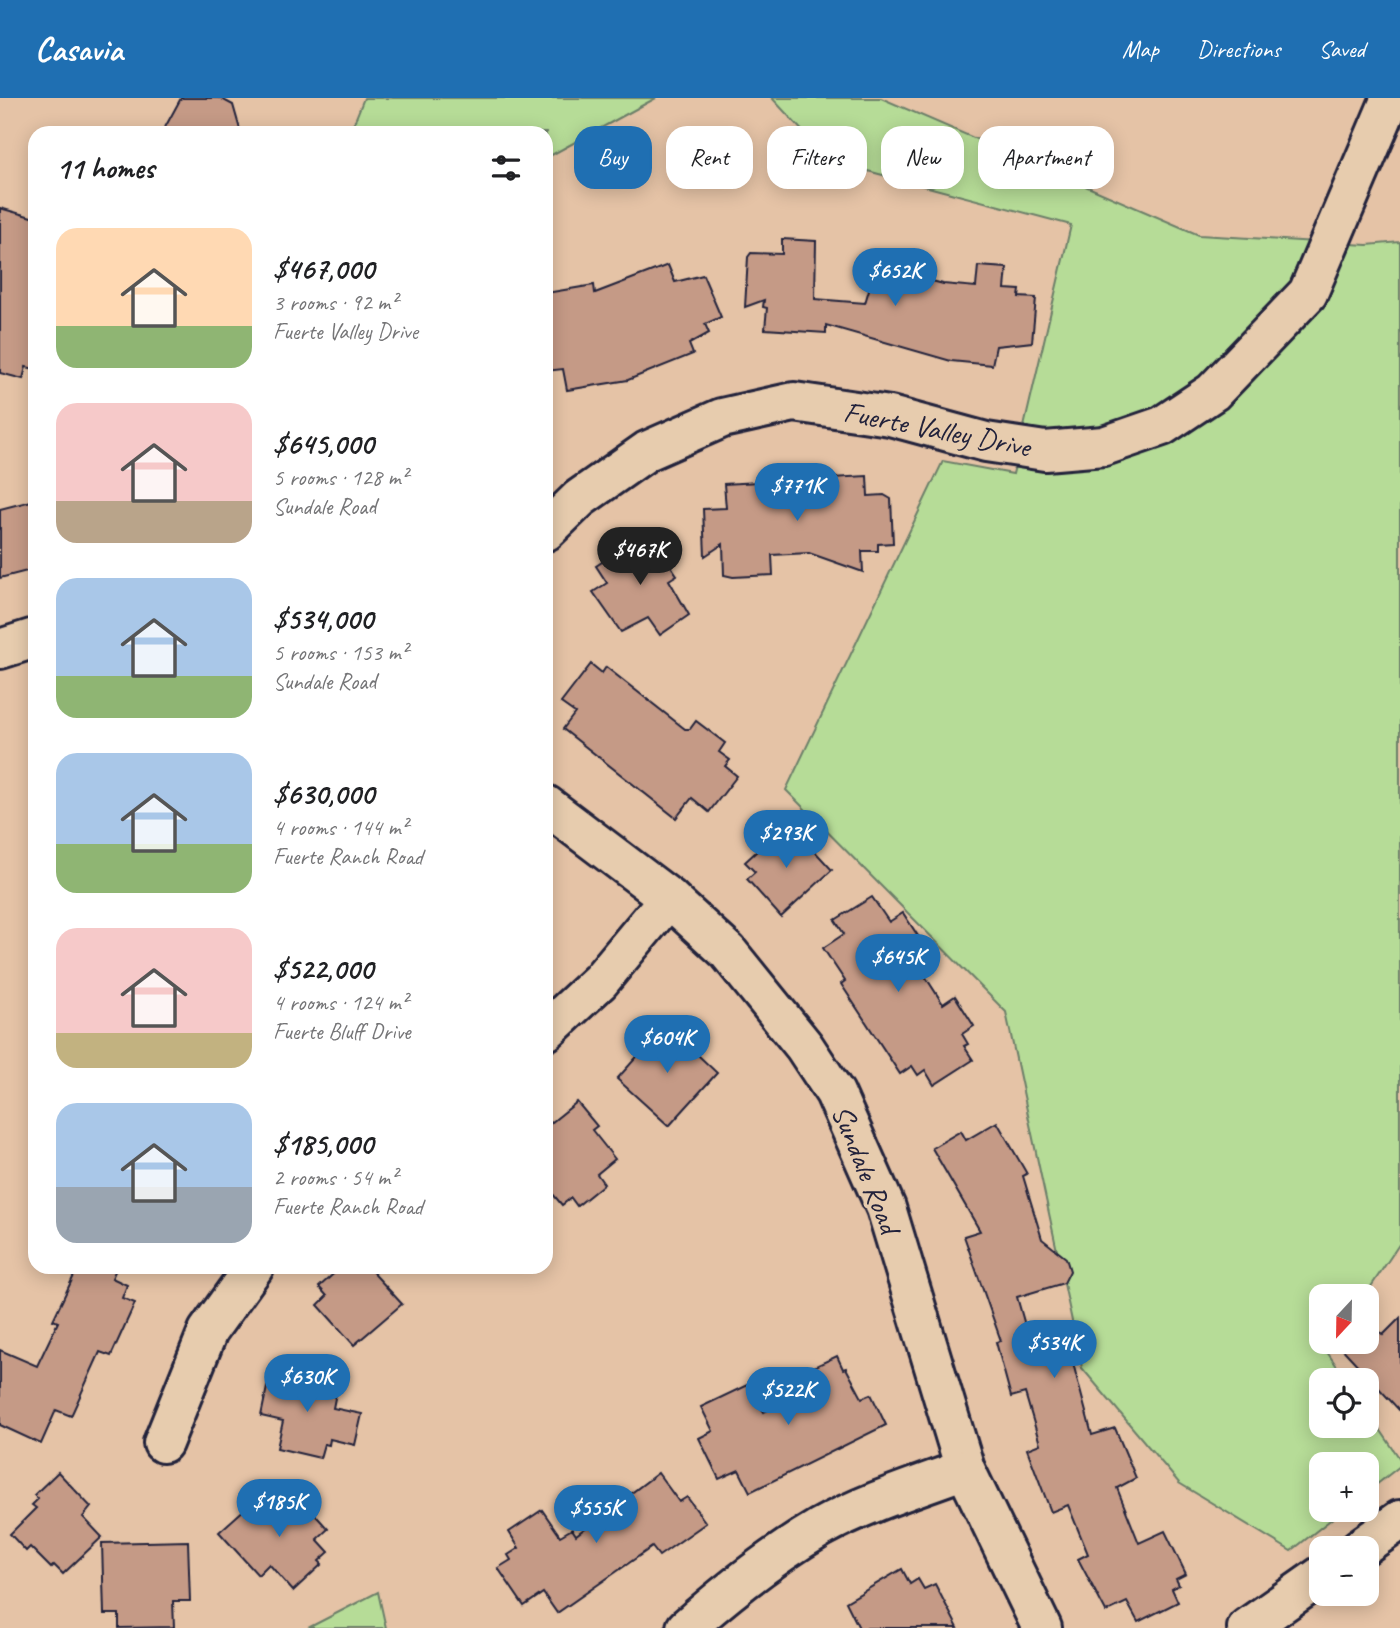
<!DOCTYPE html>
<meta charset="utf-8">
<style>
:root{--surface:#fff;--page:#f2f2f2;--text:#202124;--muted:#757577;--accent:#1f6fb2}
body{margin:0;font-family:Caveat,sans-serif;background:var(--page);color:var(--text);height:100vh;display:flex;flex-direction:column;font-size:26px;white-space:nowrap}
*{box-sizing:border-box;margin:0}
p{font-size:23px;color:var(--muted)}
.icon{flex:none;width:38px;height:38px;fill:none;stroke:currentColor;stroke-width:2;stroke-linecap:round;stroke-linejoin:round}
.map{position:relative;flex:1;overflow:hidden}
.panel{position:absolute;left:28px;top:28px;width:525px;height:1148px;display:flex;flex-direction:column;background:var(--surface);border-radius:21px;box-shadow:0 4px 18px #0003}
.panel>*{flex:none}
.top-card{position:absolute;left:574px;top:28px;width:665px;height:63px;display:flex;gap:14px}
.needle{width:46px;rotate:202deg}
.fabs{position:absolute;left:1309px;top:1186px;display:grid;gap:14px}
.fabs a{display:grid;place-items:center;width:70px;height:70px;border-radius:14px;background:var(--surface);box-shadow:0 4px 18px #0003;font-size:35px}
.price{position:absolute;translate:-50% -60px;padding:0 16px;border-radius:24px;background:var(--accent);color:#fff;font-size:23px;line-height:46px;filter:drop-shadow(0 2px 4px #0008)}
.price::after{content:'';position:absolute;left:50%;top:42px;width:21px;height:16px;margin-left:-10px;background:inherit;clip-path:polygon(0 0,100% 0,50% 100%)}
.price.selected{background:#222;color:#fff}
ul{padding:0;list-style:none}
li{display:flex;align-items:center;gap:21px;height:175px;padding:0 28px}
li span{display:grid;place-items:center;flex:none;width:196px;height:140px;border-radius:21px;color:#555}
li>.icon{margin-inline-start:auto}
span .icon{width:84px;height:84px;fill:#fffc;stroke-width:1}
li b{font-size:30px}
h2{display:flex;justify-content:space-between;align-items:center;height:84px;padding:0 28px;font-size:30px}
.pill{padding:0 24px;border-radius:21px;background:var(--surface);box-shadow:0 4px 18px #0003;font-size:24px;line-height:63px}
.pill.selected{background:var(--accent);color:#fff}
header{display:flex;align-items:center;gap:42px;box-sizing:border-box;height:98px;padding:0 35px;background:var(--accent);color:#fff}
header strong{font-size:33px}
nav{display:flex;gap:38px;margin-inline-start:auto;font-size:24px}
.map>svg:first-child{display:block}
</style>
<header>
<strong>Casavia</strong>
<nav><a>Map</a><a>Directions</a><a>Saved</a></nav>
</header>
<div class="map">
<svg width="1400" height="1530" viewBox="0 0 1400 1530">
<rect width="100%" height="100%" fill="#e5c3a6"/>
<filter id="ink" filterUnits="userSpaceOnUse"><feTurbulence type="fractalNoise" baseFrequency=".0143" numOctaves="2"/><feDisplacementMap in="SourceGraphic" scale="14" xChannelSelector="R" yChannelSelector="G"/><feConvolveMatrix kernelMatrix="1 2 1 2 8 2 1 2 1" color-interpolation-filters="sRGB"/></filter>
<g filter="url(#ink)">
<g fill="#b6dc97" stroke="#6c7f69" stroke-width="2">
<path d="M364 0H656L546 60V35H350Z"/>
<path d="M772 0H881L1199 137 1367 147 1400 144V1145L1364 1199H1321V1244H1333L1327 1254 1347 1283H1321V1328H1367V1312L1400 1361V1368L1367 1394V1367H1321V1412H1343L1291 1453 1179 1385 1082 1270 1006 914 786 692 943 363 1013 376 1071 127 830 63Z"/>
<path d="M378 1494 386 1530H308Z"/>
</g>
<g fill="#c59a86" stroke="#22223b" stroke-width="2">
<path d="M181 0H220L233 7 241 35H162Z"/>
<path d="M0 110 35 120V271L26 269 23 281 0 275Z"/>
<path d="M782 141 816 143 815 201 865 205 871 185 882 188 886 174 905 180 907 176 943 186 976 189 978 168 1007 170 1005 191 1020 192 1019 199 1036 200 1032 244 996 248 992 267 951 263 826 227V235L765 231 767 210 763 209 764 202 745 209 748 159 751 155 782 156Z"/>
<path d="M668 167 675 184 703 177 721 219 705 226 709 235 689 246 693 256 628 282 567 292 563 271 546 273V195L594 187 595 195Z"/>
<path d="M867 378 868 398 884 397 891 401 893 445 878 446V453H862L863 474 809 455 772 457 773 477 733 479 724 477 723 446 705 458 703 411 726 410 724 386Z"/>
<path d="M35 402V471L0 480V411Z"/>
<path d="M648 434 677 477 669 482 689 517 660 537 648 520 621 534 593 494 607 485 596 468Z"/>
<path d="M591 566 602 575 606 569 685 631H690L696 623 725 645 719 654 730 662 725 668 737 678 709 714 692 700 676 720 563 631 575 615 561 605Z"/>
<path d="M785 727 795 739 799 736 832 772 781 819 747 781 755 774 745 764Z"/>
<path d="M872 799 889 824 903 815 920 841 907 850 943 906 955 898 974 928 962 936 968 946 964 948 973 962 934 987 925 972 918 977 912 968 900 976 841 886 845 883 823 850 844 836 835 822Z"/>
<path d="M664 925 717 975 669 1028 617 981 643 952 640 950Z"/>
<path d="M577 1004 597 1028 592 1032 615 1061 597 1076 604 1086 577 1108 571 1100 562 1107 546 1088V1029Z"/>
<path d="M997 1024 1027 1076 1023 1078 1042 1141 1066 1160 1070 1173 1064 1185 1017 1199 1030 1245 1065 1235 1092 1337 1115 1330 1136 1380 1117 1390 1139 1445 1165 1433 1186 1476 1176 1481 1179 1487 1172 1491 1178 1504 1138 1524 1127 1504 1106 1514 1078 1461 1088 1456 1068 1407 1051 1414 1027 1351 1040 1346 1025 1295 1011 1299 996 1244 1001 1243 964 1138 980 1133 932 1050 961 1033 966 1042Z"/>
<path d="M78 1169H117L112 1180 127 1187 122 1200 135 1205 111 1258 100 1254 71 1318 56 1312 41 1346 0 1327V1252L37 1268 58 1224 53 1222Z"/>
<path d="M341 1169H368L402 1206 354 1247 318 1207 327 1198 319 1189Z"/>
<path d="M1367 1220 1383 1237 1400 1220V1313L1336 1244H1367Z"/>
<path d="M837 1258 843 1271 846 1270 862 1300 871 1296 886 1327 750 1394 739 1372 719 1381 699 1340 713 1333 701 1309 747 1287 764 1314 809 1292 803 1274Z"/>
<path d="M271 1270 318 1281 309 1289 336 1295 333 1310 362 1316 355 1347 330 1341 329 1347 324 1346 320 1360 277 1350 283 1323 261 1318Z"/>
<path d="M58 1374 91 1409 83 1419 102 1439 63 1476 54 1467 51 1470 30 1449 26 1453 10 1436 36 1410 32 1407 38 1401 34 1397Z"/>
<path d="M658 1375 679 1404 687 1399 706 1425 659 1458 652 1449 557 1515 543 1495 524 1508 498 1470 511 1462 508 1457 519 1450 509 1434 542 1412 560 1438 572 1431 576 1437Z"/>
<path d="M265 1393 281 1412 297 1397 328 1431 317 1441 329 1454 319 1463 322 1466 293 1493 269 1466 258 1477 219 1434Z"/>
<path d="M188 1443 190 1503H173L174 1529 119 1530V1516H104L102 1445Z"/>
<path d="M902 1471 910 1486 918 1481 924 1491 935 1486 958 1530H859L846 1504Z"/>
</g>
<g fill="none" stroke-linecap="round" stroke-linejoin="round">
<g stroke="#22223b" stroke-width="44">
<g id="minor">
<path d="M546 433 580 400 647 353 722 320 794 304 890 318 986 344 1045 353 1104 348 1162 328 1213 294 1308 195 1391 0"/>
<path d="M0 551 35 540"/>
<path d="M546 707 669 800 728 854 804 948 835 995 886 1110 965 1371 1042 1530"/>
<path d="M546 933 600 883 669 800"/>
<path d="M163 1345 208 1233 254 1169"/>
<path d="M1359 1451 1400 1422"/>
<path d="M686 1530C727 1494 772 1458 820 1430 865 1405 916 1389 965 1371"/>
<path d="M1247 1530 1321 1478"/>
</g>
</g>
<use href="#minor" stroke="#e7ccae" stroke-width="38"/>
</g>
</g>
<g text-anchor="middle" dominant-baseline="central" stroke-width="7" stroke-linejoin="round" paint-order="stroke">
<g font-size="30" fill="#22223b" stroke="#e7ccae">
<text transform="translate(937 331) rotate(11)">Fuerte Valley Drive</text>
<text transform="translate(866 1071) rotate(68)">Sundale Road</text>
</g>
</g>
</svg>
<div class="fabs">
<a><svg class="needle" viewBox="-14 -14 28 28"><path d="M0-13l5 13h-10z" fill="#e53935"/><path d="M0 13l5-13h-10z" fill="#757577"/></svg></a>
<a><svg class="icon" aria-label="locate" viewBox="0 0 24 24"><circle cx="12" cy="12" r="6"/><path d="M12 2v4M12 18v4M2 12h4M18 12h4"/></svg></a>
<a>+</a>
<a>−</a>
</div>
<b class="price" style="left:895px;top:210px">$652K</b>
<b class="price" style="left:797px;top:425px">$771K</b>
<b class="price selected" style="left:640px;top:489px">$467K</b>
<b class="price" style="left:786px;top:772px">$293K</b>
<b class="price" style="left:898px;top:896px">$645K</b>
<b class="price" style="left:667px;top:977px">$604K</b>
<b class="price" style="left:1054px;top:1282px">$534K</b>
<b class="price" style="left:307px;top:1316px">$630K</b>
<b class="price" style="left:788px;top:1329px">$522K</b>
<b class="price" style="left:279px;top:1441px">$185K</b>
<b class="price" style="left:596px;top:1447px">$555K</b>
<div class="top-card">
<a class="pill selected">Buy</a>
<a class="pill">Rent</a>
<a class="pill">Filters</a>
<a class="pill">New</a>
<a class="pill">Apartment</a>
</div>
<section class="panel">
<h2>11 homes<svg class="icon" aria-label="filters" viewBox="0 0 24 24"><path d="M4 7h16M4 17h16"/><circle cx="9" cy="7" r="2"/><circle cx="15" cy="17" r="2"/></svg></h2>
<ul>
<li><span style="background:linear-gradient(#ffd9b3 70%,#8fb573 0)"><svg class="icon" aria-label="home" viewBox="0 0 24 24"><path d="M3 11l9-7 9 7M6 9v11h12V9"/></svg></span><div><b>$467,000</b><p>3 rooms · 92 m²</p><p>Fuerte Valley Drive</p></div></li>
<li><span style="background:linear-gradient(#f6c9c9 70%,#b9a48a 0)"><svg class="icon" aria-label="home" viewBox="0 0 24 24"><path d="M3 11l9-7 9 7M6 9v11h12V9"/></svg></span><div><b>$645,000</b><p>5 rooms · 128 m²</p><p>Sundale Road</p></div></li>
<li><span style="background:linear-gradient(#a9c7e8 70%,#8fb573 0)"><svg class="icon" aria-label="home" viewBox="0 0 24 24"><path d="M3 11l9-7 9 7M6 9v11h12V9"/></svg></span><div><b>$534,000</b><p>5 rooms · 153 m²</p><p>Sundale Road</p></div></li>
<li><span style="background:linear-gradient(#a9c7e8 65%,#8fb573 0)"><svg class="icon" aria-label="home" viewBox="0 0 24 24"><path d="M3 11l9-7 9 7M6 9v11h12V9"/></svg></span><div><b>$630,000</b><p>4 rooms · 144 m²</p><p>Fuerte Ranch Road</p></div></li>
<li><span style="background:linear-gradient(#f6c9c9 75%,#c2b280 0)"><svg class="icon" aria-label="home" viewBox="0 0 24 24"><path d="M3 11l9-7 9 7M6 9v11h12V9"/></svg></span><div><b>$522,000</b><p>4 rooms · 124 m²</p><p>Fuerte Bluff Drive</p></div></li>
<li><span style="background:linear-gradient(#a9c7e8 60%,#9aa5b1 0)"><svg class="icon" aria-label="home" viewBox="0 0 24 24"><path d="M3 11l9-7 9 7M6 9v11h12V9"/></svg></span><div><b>$185,000</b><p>2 rooms · 54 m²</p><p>Fuerte Ranch Road</p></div></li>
</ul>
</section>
</div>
